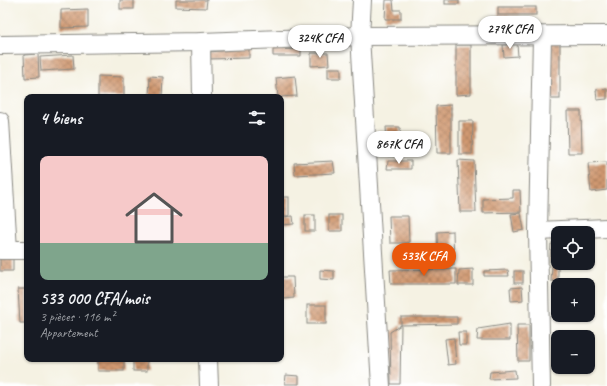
<!DOCTYPE html>
<html lang="fr">
<meta charset="utf-8">
<style>
:root{--surface:#171b24;--page:#242831;--text:#f1f3f6;--muted:#9ea1a6;--line:#363941;--accent:#ea580c}
body{margin:0;font-family:Caveat,sans-serif;background:var(--page);color:var(--text);height:100vh;display:flex;flex-direction:column;font-size:15px;white-space:nowrap}
*{box-sizing:border-box;margin:0}
p{font-size:13px;color:var(--muted)}
.icon{flex:none;width:22px;height:22px;fill:none;stroke:currentColor;stroke-width:2;stroke-linecap:round;stroke-linejoin:round}
.map{position:relative;flex:1;overflow:hidden}
.side{position:absolute;left:24px;top:94px;width:260px;height:268px;display:flex;flex-direction:column;background:var(--surface);border-radius:8px;box-shadow:0 1px 3px #0004}
.side>*{flex:none}
.tools{position:absolute;left:551px;top:226px;display:grid;gap:8px}
.tools a{display:grid;place-items:center;width:44px;height:44px;border-radius:8px;background:var(--surface);box-shadow:0 1px 3px #0004;font-size:20px}
.price{position:absolute;translate:-50% -34px;padding:0 9px;border-radius:14px;background:#fff;color:#222;font-size:13px;line-height:26px;filter:drop-shadow(0 1px 2px #0008)}
.price::after{content:'';position:absolute;left:50%;top:24px;width:12px;height:9px;margin-left:-6px;background:inherit;clip-path:polygon(0 0,100% 0,50% 100%)}
.price.selected{background:var(--accent);color:#fff}
ul{padding:0;list-style:none}
li{display:grid;align-content:center;gap:8px;height:212px;padding:0 16px}
li+li{border-top:1px solid var(--line)}
li span{display:grid;place-items:center;height:124px;border-radius:8px;color:#555}
li>.icon{margin-inline-start:auto}
span .icon{width:72px;height:72px;fill:#fffc;stroke-width:1}
li b{font-size:17px}
h2{display:flex;justify-content:space-between;align-items:center;height:48px;padding:0 16px;font-size:17px}
.map>svg:first-child{display:block}
</style>
<div class="map">
<svg width="607" height="386" viewBox="0 0 607 386">
<defs>
<pattern id="building-cross-hatch" width="8" height="8" patternUnits="userSpaceOnUse"><rect width="8" height="8" fill="#d09971"/><path d="M0 0l8 8M0 8l8-8" fill="none" stroke="#a87c5c"/></pattern>
</defs>
<rect width="100%" height="100%" fill="#fff"/>
<filter id="ink" filterUnits="userSpaceOnUse"><feTurbulence type="fractalNoise" baseFrequency=".025" numOctaves="2"/><feDisplacementMap in="SourceGraphic" scale="8" xChannelSelector="R" yChannelSelector="G"/><feConvolveMatrix kernelMatrix="1 2 1 2 8 2 1 2 1" color-interpolation-filters="sRGB"/></filter>
<filter id="wash" filterUnits="userSpaceOnUse"><feTurbulence type="fractalNoise" baseFrequency=".012" numOctaves="4" result="noise"/><feDisplacementMap in="SourceGraphic" scale="16" xChannelSelector="R" yChannelSelector="G"/><feGaussianBlur stdDeviation="0.9" result="paint"/><feColorMatrix in="noise" values="0 0 0 0 0 0 0 0 0 0 0 0 0 0 0 0 0 1.4 0 .05"/><feComposite in="paint" operator="in"/></filter>
<g filter="url(#wash)">
<rect width="100%" height="100%" fill="#f5f2e3"/>
<g id="blocks">
<g fill="url(#building-cross-hatch)">
<rect x="120" y="0" width="14" height="9"/>
<path d="M176 0H207L206 8 176 7Z"/>
<path d="M386 0H393L394 10H401V19H385Z"/>
<rect x="445" y="0" width="14" height="4"/>
<rect x="498" y="7" width="38" height="8"/>
<path d="M88 9V27L61 28V10Z"/>
<rect x="549" y="41" width="11" height="58"/>
<path d="M517 44 518 56 504 57 503 45Z"/>
<path d="M456 45H471V94L456 95Z"/>
<path d="M249 49V58L208 59 207 52Z"/>
<path d="M301 49V56H273V50Z"/>
<path d="M311 53H328L329 65 311 66Z"/>
<path d="M38 54 39 77 25 78 24 55Z"/>
<path d="M73 55 74 69 41 71 40 57Z"/>
<rect x="328" y="68" width="13" height="10"/>
<path d="M98 76 124 77V97H98Z"/>
<path d="M150 76 163 77 162 97H149Z"/>
<path d="M295 76 297 96 278 97 276 78Z"/>
<path d="M607 89V99L597 100 596 90Z"/>
<path d="M451 105V153H437L436 106Z"/>
<path d="M567 111H581L582 153H568Z"/>
<path d="M459 121H473L472 154H459Z"/>
<path d="M386 127H400L402 156H388Z"/>
<path d="M458 160 474 161 476 212H460Z"/>
<path d="M333 161 335 173 295 175 294 163Z"/>
<path d="M388 161H411V169H387Z"/>
<path d="M607 162V190L591 192 588 163Z"/>
<path d="M513 190H520L521 212 483 213V199L513 198Z"/>
<rect x="281" y="197" width="8" height="19"/>
<path d="M521 213 524 230 514 232 511 214Z"/>
<rect x="305" y="215" width="10" height="16"/>
<rect x="329" y="215" width="13" height="16"/>
<path d="M293 216 294 224 281 225V217Z"/>
<path d="M389 216H408L409 243H390Z"/>
<path d="M453 231 454 265H438L437 232Z"/>
<path d="M551 244H558V262H550Z"/>
<path d="M13 253V271H0V254Z"/>
<path d="M552 265 558 266V281H551Z"/>
<path d="M456 269V284H391L390 270Z"/>
<path d="M473 269V285H458L459 270Z"/>
<path d="M320 270 334 271V280L320 279Z"/>
<path d="M508 270 509 276H484V271Z"/>
<rect x="514" y="271" width="9" height="12"/>
<path d="M281 277H293L294 298 283 299Z"/>
<path d="M522 287 523 300 511 301 510 288Z"/>
<path d="M18 289H27V323H20Z"/>
<rect x="307" y="305" width="19" height="19"/>
<path d="M401 317H457V324L401 325 400 384H391L390 332 401 325Z"/>
<path d="M510 324V340H477L478 329Z"/>
<path d="M517 325H529V361H518Z"/>
<path d="M458 332H466V345H459Z"/>
<path d="M454 338 456 364 448 365 445 339Z"/>
<rect x="98" y="359" width="26" height="12"/>
<rect x="133" y="359" width="14" height="12"/>
<path d="M515 370 516 378 489 379 490 372Z"/>
<path d="M286 375 299 376V384H285Z"/>
</g>
</g>
</g>
<g filter="url(#ink)">
<use href="#blocks" fill-opacity="0" stroke="#888780" stroke-width="1"/>
<g fill="none" stroke-linecap="round" stroke-linejoin="round">
<g stroke="#888780" stroke-width="20">
<g id="minor">
<path d="M362 0 360 36 381 386"/>
<path d="M201 42 202 97"/>
<path d="M0 45 201 42 360 36 607 35"/>
<path d="M0 121 8 250"/>
<path d="M538 231 607 228"/>
<path d="M0 250H27"/>
<path d="M208 359 209 386"/>
<path d="M541 386 538 231 542 36"/>
</g>
</g>
<use href="#minor" stroke="#fff" stroke-width="18"/>
</g>
</g>
</svg>
<div class="tools">
<a><svg class="icon" aria-label="locate" viewBox="0 0 24 24"><circle cx="12" cy="12" r="6"/><path d="M12 2v4M12 18v4M2 12h4M18 12h4"/></svg></a>
<a>+</a>
<a>−</a>
</div>
<b class="price" style="left:510px;top:50px">279K CFA</b>
<b class="price" style="left:320px;top:59px">324K CFA</b>
<b class="price" style="left:399px;top:165px">867K CFA</b>
<b class="price selected" style="left:424px;top:277px">533K CFA</b>
<section class="side">
<h2>4 biens<svg class="icon" aria-label="filters" viewBox="0 0 24 24"><path d="M4 7h16M4 17h16"/><circle cx="9" cy="7" r="2"/><circle cx="15" cy="17" r="2"/></svg></h2>
<ul>
<li><span style="background:linear-gradient(#f6c9c9 70%,#7fa58c 0)"><svg class="icon" aria-label="home" viewBox="0 0 24 24"><path d="M3 11l9-7 9 7M6 9v11h12V9"/></svg></span><div><b>533 000 CFA/mois</b><p>3 pièces · 116 m²</p><p>Appartement</p></div></li>
</ul>
</section>
</div>
